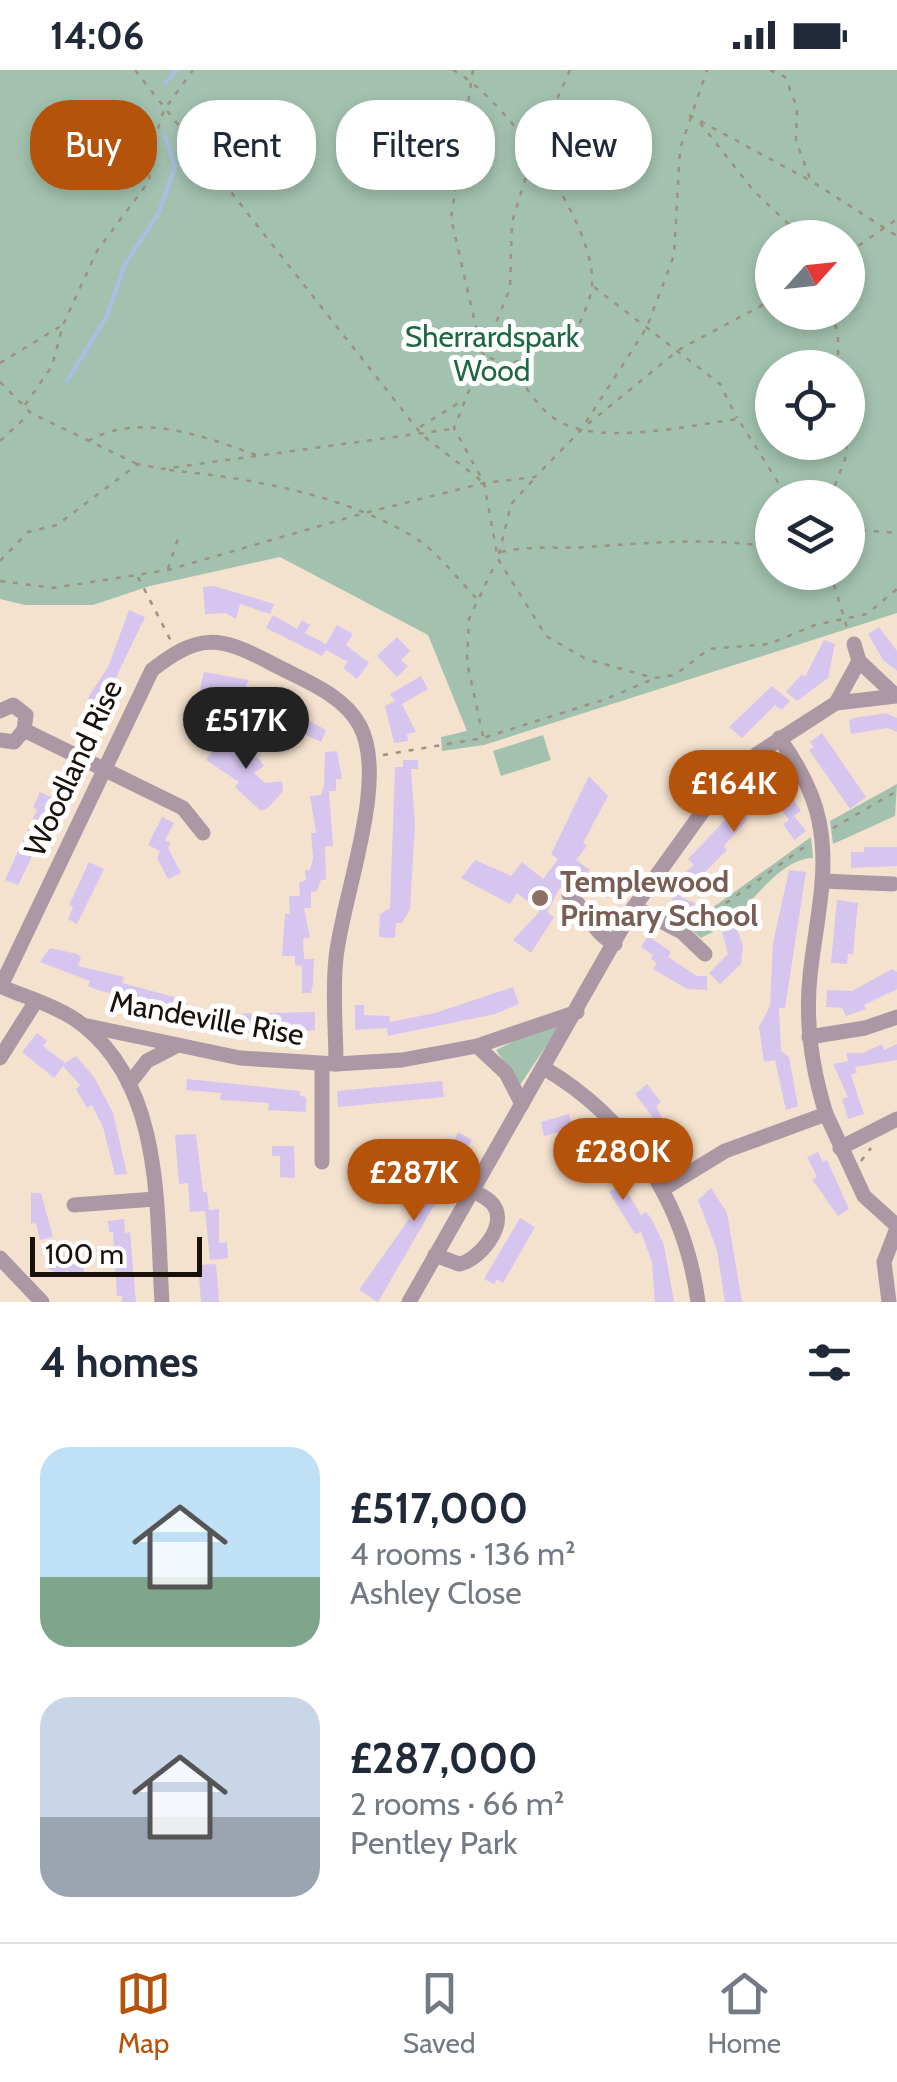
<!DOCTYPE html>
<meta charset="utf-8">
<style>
:root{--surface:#fff;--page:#f6f6f7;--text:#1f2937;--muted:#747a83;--line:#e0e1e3;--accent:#b45309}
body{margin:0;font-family:Cabin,sans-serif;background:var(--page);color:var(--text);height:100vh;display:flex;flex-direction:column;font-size:38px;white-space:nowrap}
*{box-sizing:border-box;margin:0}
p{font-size:32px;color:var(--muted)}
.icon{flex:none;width:55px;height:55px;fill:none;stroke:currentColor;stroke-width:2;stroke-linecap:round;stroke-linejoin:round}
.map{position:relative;height:1232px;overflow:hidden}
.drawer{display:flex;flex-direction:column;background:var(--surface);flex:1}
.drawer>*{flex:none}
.banner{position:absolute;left:30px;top:30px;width:838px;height:90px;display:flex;gap:20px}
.needle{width:65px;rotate:63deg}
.buttons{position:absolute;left:755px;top:150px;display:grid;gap:20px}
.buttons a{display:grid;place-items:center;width:110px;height:110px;border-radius:50%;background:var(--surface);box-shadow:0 5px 15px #0003;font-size:50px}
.scale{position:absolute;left:30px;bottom:25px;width:172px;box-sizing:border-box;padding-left:10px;border:5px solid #18120b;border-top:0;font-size:28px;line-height:35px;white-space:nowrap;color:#18120b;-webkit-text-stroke:8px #fff;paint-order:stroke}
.price{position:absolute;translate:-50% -85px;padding:0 22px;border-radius:35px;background:var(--accent);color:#fff;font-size:32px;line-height:65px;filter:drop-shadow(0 2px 5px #0008)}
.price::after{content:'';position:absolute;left:50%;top:60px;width:30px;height:22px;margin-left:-15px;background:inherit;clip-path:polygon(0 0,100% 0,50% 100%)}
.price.active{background:#222;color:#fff}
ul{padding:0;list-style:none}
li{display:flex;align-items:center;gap:30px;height:250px;padding:0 40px}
li span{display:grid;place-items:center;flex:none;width:280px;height:200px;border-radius:30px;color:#555}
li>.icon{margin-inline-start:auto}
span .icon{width:120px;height:120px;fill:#fffc;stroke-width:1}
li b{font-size:42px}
h2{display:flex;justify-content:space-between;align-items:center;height:120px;padding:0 40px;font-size:42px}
.pill{padding:0 35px;border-radius:40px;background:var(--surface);box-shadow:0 5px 15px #0003;font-size:35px;line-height:90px}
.pill.active{background:var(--accent);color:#fff}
.status{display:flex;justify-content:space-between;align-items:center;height:70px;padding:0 50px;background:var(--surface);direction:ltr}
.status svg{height:28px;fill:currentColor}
.tabs{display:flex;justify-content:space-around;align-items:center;height:140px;border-top:2px solid var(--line);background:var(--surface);font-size:28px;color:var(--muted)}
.tabs a{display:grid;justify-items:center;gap:5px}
.tabs .active{color:var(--accent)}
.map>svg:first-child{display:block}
</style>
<div class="status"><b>14:06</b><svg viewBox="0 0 49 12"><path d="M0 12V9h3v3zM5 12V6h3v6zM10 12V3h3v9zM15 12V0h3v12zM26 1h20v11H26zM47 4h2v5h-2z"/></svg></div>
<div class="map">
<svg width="897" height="1232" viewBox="0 0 897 1232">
<rect width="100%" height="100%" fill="#f4e2cf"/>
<g fill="#a2c2af" fill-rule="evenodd">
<path d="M0 0H897V543L484 675 442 681 441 667 467 661 428 565 280 487 150 516 93 535H25L0 529ZM772 168H848V242H772ZM772 298H848V372H772ZM772 428H848V502H772Z"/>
<path d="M543 665 551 690 501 706 493 681Z"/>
<path d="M897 714 895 746 833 774 830 751Z"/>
<path d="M811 767 813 788C779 789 754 833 729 851 721 858 710 863 701 868L687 856Z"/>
<path d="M551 953 558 958 520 1015 496 980Z"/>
</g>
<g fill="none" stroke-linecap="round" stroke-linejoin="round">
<g stroke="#a9bee5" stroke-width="4">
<path d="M165 13 177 0"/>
<path d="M67 311 107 246 125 194 158 144 175 97 165 66"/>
</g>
</g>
<g fill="#d6c5ef">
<path d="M214 516 274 534 270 544 240 534 236 549 226 543 205 544 203 517Z"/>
<path d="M129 540 145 547 98 645 87 639 89 626 108 597Z"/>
<path d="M273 545 297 559 302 550 310 555 305 563 326 574 337 555 353 564 346 575 369 593 357 609 343 598 348 592 326 580 322 586 266 558Z"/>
<path d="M879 557 897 581V601L883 590 868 564Z"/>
<path d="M397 567 410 581 401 590 408 596 397 607 377 586Z"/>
<path d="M824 570 835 574 828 608 797 631 786 622 802 604 805 607Z"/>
<path d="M204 602 249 610 246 616 326 660 321 672 222 626 221 630 199 624Z"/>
<path d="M421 606 428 619 402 634 416 662 407 664 408 671 394 673 385 636 395 631 390 624Z"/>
<path d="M772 616 790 631 782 640 775 635 742 668 729 657Z"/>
<path d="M886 643 897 648V662L888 658 851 664 849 651 854 648Z"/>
<path d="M822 663 866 727 850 739 809 680 814 677 810 672Z"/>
<path d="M224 666 245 680 253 672 261 680 256 685 264 696 254 703 265 713 282 711 283 721 269 737 261 741 235 717 239 712 206 690Z"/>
<path d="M337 681 342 709H336V721H329L333 776H325L326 810H321L317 821 311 822V838H304L310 868H303L304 889H314L313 913 311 923H302V896L295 895V886H282L285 844H290L289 826H300L299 813 306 810 305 800H310L313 788 311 763H316L310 726 321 725 324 716 325 682Z"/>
<path d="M403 690H418V699H411L415 754 410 839 402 853H396L395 868 379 867 380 844 390 838 395 697H403Z"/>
<path d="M780 701 796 723 791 726 801 741 794 746 806 761 794 770 783 754 789 750 768 722 747 740V750L724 776 727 780 680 827 695 833 687 850 667 841 674 826 668 823 673 813 694 795 688 789 729 746 726 742 768 702 772 707Z"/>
<path d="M589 706 608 726 583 773 587 776 576 790 590 800 584 808 577 803 560 818 547 842 554 847 531 883 513 870 540 841 517 823 510 834 461 808 475 790 511 806 522 792 543 809 558 789 551 784Z"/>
<path d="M40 722 59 731 18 815 5 810 37 740 33 737Z"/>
<path d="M162 747 174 753 165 770 171 773 168 778 181 803 168 809 157 788 160 781 148 775Z"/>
<path d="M864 777H897V796L851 798V782H864Z"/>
<path d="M89 792 104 799 77 854 68 849 73 837 69 835Z"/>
<path d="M789 800 806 802 785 938H779L781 981 789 987 798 1036 786 1040 775 990 764 992 759 957 770 936 773 873Z"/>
<path d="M837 830 858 833 853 884H848L847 894 831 893Z"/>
<path d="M736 857 743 875 741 894 720 914 709 903 728 884 722 862Z"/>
<path d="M648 866 671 882 668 887 697 906H707V920L687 919 653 899 657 893 651 889 653 885 641 877Z"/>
<path d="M50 878 77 884 81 887 78 896 124 907 122 913 185 930 188 938 215 944 315 942V960L260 966 188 954 163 945 165 938 98 920 88 916 90 911 40 892Z"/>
<path d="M892 899 897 902V919L864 935 866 939 846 946 842 938 826 937 827 920 852 921Z"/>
<path d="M513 917 519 934 495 944 388 966 387 958 355 960V935H364V945L389 946 390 952 435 943Z"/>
<path d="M37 963 47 971 43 976 65 993 76 986 94 1007 113 1043 127 1104 115 1105 103 1057 92 1035 87 1038 76 1019 80 1015 63 996 54 1008 22 982Z"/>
<path d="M882 974 884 980 897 974V990L855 997 857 1003 851 1005 864 1044 848 1049 842 1029 848 1027 833 994 848 991 846 983H863Z"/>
<path d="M187 1009 300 1021V1026L306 1027V1042L268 1040 269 1033 220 1030 221 1023 186 1020Z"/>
<path d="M442 1011 444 1027 338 1037 337 1021Z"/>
<path d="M647 1014 661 1032 656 1036 675 1074 665 1081 652 1062 657 1058 655 1050 635 1024Z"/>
<path d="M569 1044 572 1056 581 1054 592 1060 632 1115 625 1119 641 1145 646 1142 651 1148 664 1175 674 1232H655L652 1192 641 1162 635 1164 609 1122 618 1117 583 1070 566 1060 544 1066 541 1052Z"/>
<path d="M458 1062 472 1070 378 1232 359 1220 414 1142 436 1101 440 1104Z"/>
<path d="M196 1064 203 1122H207L209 1140 219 1139V1173L227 1172 228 1188 210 1190 205 1141 190 1142 188 1113 179 1114 175 1065Z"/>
<path d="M272 1076H294L295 1108 280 1107V1086H272Z"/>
<path d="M818 1082 823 1092 827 1090 849 1139 838 1146 812 1109 817 1107 807 1087Z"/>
<path d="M711 1118 727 1143 742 1232H725L717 1180 698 1130Z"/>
<path d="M31 1123H41L53 1167 40 1170 36 1153 31 1154Z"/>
<path d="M520 1148 535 1157 503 1213 497 1209 494 1214 484 1209Z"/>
<path d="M124 1149 125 1163 130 1162 136 1232H122V1226H117L113 1162H109L108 1151Z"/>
<path d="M53 1181 83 1193 84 1205 66 1201 63 1206 45 1197Z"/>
<path d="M216 1194 219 1232H201L198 1195Z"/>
</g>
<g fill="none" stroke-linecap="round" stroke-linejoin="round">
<g stroke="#9e9082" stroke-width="2.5" stroke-dasharray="5 8" stroke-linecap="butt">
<path d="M135 0 422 365 483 412"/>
<path d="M453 0C504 27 596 153 592 214 592 228 583 244 578 258L510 295 484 286"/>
<path d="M473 0 451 148 482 283"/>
<path d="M570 0 533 84 512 152 510 218 454 358 484 413 498 489 546 566 586 589 654 608 675 605 709 579 769 574 815 555 867 544 897 519"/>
<path d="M770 0 785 7 797 37 796 71 811 111 897 166"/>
<path d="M689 45 809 110"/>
<path d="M700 53 753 120 803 168"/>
<path d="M848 183 897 149"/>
<path d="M594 217 720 314 737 348"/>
<path d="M831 242 838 264V298"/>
<path d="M0 293 61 256"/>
<path d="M511 297C523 312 535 334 551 346 592 379 689 355 738 349L788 428"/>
<path d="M0 312 31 343 137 394"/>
<path d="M25 335 52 296 63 255 97 181 149 111 152 77 164 40 193 0"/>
<path d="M586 352 647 257 674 185 680 79 707 0"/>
<path d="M420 357 460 332"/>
<path d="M0 371 28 345"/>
<path d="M88 371C142 341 205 367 259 386"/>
<path d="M169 400C253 409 339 423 414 467 438 482 460 512 480 532"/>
<path d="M830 428 847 384 846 372"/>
<path d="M848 459 897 463"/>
<path d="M501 482C531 475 556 479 586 477 650 473 708 467 772 477"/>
<path d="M499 484 511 434 535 408"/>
<path d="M0 491 28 462 57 455 138 394 162 399 452 359"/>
<path d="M168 499 180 462"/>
<path d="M830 502 849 564"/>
<path d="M138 507 171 571"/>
<path d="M0 511 53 518 168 500 361 444 484 413 535 407 583 358 680 279 772 230"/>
<path d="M483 666 467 592 469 549 496 492"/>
<path d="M383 685 483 668 606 629 653 609"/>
<path d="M833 758 897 721"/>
<path d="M694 856 810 773"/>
<path d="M861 1091 871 1078"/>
</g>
<g stroke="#ab98a4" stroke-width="15">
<path d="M859 591 894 624"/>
<path d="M836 633 859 591 854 574"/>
<path d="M0 641 13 635 26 645 24 660 14 672 0 670"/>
<path d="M24 660 183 738 203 763"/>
<path d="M779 668C797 693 813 721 819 751 830 802 815 856 810 906 805 953 812 999 826 1044"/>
<path d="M822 811 893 814"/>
<path d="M569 825C589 841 591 862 615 874"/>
<path d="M634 837 682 862 705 884"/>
<path d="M0 916C27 928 61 937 84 956 164 1020 156 1140 162 1232"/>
<path d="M1 916 152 600C198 564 218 565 269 592 300 609 343 623 360 656 389 711 342 827 336 888 332 923 336 959 336 994"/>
<path d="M83 955 240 988 336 994 402 990 477 976 577 942"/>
<path d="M809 967 865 958 897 947"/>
<path d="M477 976 506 1003 522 1034"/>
<path d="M0 988 36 931"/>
<path d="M544 998C630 1049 685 1133 698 1232"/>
<path d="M129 1014 147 991 174 977"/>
<path d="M840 1078 897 1049"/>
<path d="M322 1092V994"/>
<path d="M663 1119 725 1081 826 1044 864 1126 897 1156"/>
<path d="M74 1135 155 1129"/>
<path d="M435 1185 459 1194C478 1191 508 1156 494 1136 490 1129 480 1125 473 1121"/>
<path d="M0 1188 42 1232"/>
<path d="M409 1232 634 837 708 734 757 684 836 633 897 626"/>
<path d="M889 1232 884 1192 897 1158"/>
</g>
</g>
<circle fill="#8d6e63" stroke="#fff" stroke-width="4" cx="540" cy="828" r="10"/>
<g text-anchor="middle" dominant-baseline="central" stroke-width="10" stroke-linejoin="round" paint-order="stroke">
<g font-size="30" fill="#1e6745" stroke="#fff">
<text x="492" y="266">Sherrardspark<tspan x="492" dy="34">Wood</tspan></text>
</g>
<g font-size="30" fill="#18120b" stroke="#fff">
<text transform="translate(73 698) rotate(-65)">Woodland Rise</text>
<text transform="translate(207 948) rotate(10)">Mandeville Rise</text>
</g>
<g font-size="30" font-weight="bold" fill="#785e54" stroke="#fff" text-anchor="start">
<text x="560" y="811">Templewood<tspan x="560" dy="34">Primary School</tspan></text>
</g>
</g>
</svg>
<div class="buttons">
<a><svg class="needle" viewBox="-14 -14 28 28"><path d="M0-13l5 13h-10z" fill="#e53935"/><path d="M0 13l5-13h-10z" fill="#747a83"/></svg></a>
<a><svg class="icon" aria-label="locate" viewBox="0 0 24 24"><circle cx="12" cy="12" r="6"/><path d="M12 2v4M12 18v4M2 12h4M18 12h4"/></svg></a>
<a><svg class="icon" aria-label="layers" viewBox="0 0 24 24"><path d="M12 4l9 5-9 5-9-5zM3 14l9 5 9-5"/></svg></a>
</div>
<div class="scale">100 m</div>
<b class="price active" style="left:246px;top:702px">£517K</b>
<b class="price" style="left:734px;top:765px">£164K</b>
<b class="price" style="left:623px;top:1133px">£280K</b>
<b class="price" style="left:414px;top:1154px">£287K</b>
<div class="banner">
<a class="pill active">Buy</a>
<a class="pill">Rent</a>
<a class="pill">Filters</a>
<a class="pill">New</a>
</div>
</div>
<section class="drawer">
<h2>4 homes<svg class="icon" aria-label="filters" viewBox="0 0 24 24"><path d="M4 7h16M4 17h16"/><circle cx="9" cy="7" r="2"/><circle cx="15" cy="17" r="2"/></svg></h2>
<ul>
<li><span style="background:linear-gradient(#bfe0f5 65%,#7fa58c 0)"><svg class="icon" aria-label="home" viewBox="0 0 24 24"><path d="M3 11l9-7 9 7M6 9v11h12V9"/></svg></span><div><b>£517,000</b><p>4 rooms · 136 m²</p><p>Ashley Close</p></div></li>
<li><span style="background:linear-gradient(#c9d6e8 60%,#9aa5b1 0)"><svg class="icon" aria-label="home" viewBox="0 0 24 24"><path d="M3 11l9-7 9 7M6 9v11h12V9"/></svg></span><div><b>£287,000</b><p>2 rooms · 66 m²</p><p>Pentley Park</p></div></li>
</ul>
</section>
<nav class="tabs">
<a class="active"><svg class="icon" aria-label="map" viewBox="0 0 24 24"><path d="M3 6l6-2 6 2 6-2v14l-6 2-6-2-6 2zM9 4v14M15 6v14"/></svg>Map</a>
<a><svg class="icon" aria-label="saved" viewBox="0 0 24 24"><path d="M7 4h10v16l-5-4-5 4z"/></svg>Saved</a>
<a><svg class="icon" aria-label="home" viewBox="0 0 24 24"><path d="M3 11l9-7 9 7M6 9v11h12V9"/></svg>Home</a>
</nav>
